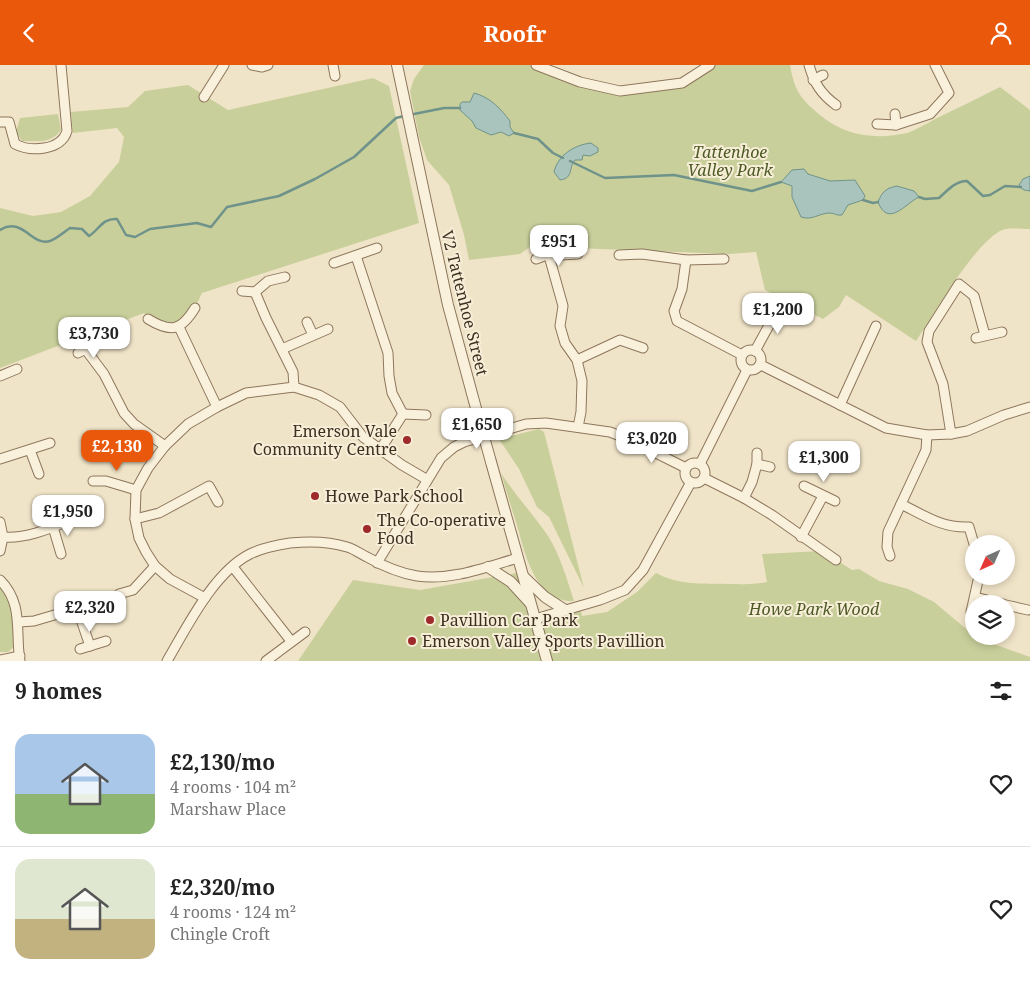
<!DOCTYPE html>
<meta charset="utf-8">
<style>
:root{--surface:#fff;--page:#f6f6f6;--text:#222;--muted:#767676;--line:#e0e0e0;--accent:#ea580c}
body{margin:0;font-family:"Noto Serif",serif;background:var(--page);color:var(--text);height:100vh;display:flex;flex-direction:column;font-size:19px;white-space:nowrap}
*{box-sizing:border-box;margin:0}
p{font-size:16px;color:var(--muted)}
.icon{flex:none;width:28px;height:28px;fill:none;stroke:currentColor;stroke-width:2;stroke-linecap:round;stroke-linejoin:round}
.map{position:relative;height:596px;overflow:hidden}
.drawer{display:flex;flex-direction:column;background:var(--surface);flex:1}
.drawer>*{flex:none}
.needle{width:32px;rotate:225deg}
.fabs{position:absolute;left:965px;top:470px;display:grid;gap:10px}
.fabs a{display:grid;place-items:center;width:50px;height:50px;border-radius:50%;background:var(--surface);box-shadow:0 2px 8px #0003;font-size:25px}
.price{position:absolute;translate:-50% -42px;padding:0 11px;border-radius:10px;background:#fff;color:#222;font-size:16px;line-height:32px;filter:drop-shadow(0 1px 2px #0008)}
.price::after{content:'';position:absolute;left:50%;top:30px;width:15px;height:11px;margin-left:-8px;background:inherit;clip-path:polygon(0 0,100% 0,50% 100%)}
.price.active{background:var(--accent);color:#fff}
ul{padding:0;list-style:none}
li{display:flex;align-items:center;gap:15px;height:125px;padding:0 15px}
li+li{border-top:1px solid var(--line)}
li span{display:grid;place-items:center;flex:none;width:140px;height:100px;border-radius:15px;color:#555}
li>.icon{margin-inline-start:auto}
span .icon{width:60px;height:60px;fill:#fffc;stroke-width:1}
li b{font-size:21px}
h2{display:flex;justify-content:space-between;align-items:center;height:60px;padding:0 15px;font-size:21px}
header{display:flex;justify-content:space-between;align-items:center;height:65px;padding:0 15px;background:var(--accent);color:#fff;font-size:22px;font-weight:700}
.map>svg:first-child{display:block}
</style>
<header><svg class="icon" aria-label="back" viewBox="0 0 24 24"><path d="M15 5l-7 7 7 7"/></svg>Roofr<svg class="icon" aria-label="person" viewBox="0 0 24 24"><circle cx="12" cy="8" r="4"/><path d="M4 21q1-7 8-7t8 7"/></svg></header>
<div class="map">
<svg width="1030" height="596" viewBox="0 0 1030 596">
<rect width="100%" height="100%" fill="#f0e4c8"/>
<g fill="#c9cf9b">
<path d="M424 0H536L620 26 682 18 710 0H790C795 27 800 33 820 50 845 71 876 75 907 68 916 65 926 59 935 54 956 44 978 33 1000 22L1030 45V164C1021 164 1007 162 1000 166 972 182 935 248 916 276L846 230 839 242 823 254 765 225 756 187 729 189 574 183 534 179 520 189 469 195 464 170 449 120 427 95 419 72 410 26 414 14Z"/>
<path d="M373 13 389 21 419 158 202 228 195 243 179 262 148 254 144 248 0 303V143L33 151 61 147 90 131 119 97 124 72 117 63 73 68 71 47 128 42 145 26 188 20 228 45Z"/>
<path d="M58 49 61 65C51 79 38 76 22 76L16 67 20 53Z"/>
<path d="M539 364 544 367 584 523 549 452 537 442 519 404 499 374Z"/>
<path d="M501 408C515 430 533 449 548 471 560 490 567 514 574 536 535 538 525 488 517 460 511 442 506 425 501 408Z"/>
<path d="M822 486 852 505 859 504 879 516 908 524 934 537 977 573 1030 592V596H547L535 554 580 542 582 551 607 547 637 527 656 508C681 521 701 518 728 519 743 519 753 520 767 517L762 489Z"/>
<path d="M522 507 543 596H298L353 515 420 525Z"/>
<path d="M0 519 11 538 15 558V581L8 587H0Z"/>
</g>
<g fill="#a9c4bc" stroke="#6f938a">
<path d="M474 28C490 32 501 44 510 56V62L514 68 509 71 501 67 491 70 476 63 472 56 460 45V39L462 37H470Z"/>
<path d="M591 78 598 83V87L590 91 583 90 582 95H575C568 103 574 113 560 115L554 107C558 90 574 80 591 78Z"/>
<path d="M804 104 808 109 830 116 855 115 865 131 863 135 848 140 842 150C837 151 834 148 830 148 819 148 812 156 801 152L792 132V121L781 117 792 105Z"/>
<path d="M1030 111V126L1024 125 1020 122 1019 120 1023 114Z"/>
<path d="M897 121 914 126 919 132C905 139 888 163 878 137 882 127 886 123 897 121Z"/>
</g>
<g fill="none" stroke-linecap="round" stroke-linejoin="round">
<g stroke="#6f938a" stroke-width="2.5">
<path d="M409 50 444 43H460"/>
<path d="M514 68 538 74 553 88 563 93"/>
<path d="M570 96 605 113 674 110 752 126 781 117"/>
<path d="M919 132 925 134 939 133C947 126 955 116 967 116L983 131 990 130 1005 121 1021 122"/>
<path d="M863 135 873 138 878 137"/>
<path d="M0 165C23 151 32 182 50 176 58 173 64 167 70 163L82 164 89 171C100 164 102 153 117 154L126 170 135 172 150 164 197 158 211 162 227 142 279 131 315 114 354 92 396 53 404 51"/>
</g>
<g stroke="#8d765c" stroke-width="11">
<g id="minor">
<path d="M252 0 262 2 268 0"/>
<path d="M333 0 335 11"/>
<path d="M536 0 580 17 620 26 682 18 710 0"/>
<path d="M809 0C814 18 821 29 836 40"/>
<path d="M813 15 823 10"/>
<path d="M204 32 224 0"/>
<path d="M895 49 896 60"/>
<path d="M0 57H9L15 79C30 87 61 86 67 66L61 0"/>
<path d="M877 59 896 60 930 49 949 28 935 0"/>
<path d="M619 190 642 189 686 195 724 194"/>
<path d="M356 191 388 288 389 311 392 328 403 349 380 385"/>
<path d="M549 191 563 241 560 261 565 278 577 295 582 316 581 347 578 362"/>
<path d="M536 194 544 191 578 189"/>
<path d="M686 195 682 224 674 246 677 256 742 290"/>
<path d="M334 198 377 183"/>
<path d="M242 226 255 227 268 216 285 212"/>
<path d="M255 227 266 253 293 307 294 322"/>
<path d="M148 254C171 268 181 266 195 243"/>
<path d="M307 257 313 270"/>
<path d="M179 262 217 342"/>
<path d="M976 273 1002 267"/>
<path d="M282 284 328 264"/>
<circle cx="751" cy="295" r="10"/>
<path d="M86 285 104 309 124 348 134 359 165 381"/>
<path d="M755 286 779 242"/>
<path d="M78 288 99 277"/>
<path d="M577 295 620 275 643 283"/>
<path d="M761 300 886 363 927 370 951 369 967 366 1004 350 1030 342"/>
<path d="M0 311 17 304"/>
<path d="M840 340 876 261"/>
<path d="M403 349 426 350"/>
<path d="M951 369 943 319 927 277 929 266 959 219 974 231 985 270"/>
<path d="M30 385 39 409"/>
<path d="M0 394 50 378"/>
<circle cx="695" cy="408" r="10"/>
<path d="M700 399 747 305"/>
<path d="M757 399V388"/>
<path d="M704 413 744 433 772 450 836 495"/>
<path d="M93 416H106L136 425"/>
<path d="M804 421 835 436"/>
<path d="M744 433 752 417 757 399 770 402"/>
<path d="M901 439C925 451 942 463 969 462L974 479"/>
<path d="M135 454 159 448 209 421 218 437"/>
<path d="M0 457 3 472 0 486"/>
<path d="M53 462 61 489"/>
<path d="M3 472C27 474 51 463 73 454"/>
<path d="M801 472 823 431"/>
<path d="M890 491 887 482 888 467 921 396 926 385 927 370"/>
<path d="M377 498 441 393 454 382 464 377 526 359 546 358 610 367 628 374 686 403"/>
<path d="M233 502 291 576"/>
<path d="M0 515C24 539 15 567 20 596"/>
<path d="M119 529 133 525 155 501"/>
<path d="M975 532 1003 539"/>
<path d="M205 533 170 514 155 501 146 487 139 473 135 454 136 425 148 403 165 381 188 359 217 342 246 328 294 322 319 330 340 342 363 372 402 400 426 414"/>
<path d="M1006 540 1028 545"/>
<path d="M77 543 90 581"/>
<path d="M971 547 979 511"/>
<path d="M535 554 600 535 625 525 643 505 691 417"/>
<path d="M19 557 34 556 95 538"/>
<path d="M80 584 106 576"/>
<path d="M0 595 20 591"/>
<path d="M167 596C187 562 214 507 250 489 262 483 277 480 290 478 310 476 328 476 347 482 354 484 361 489 367 492 383 501 399 508 417 511 451 516 486 502 518 493"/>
<path d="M266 596 305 567"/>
</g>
</g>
<g stroke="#8d765c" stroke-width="12">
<g id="tertiary">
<path d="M397 0 448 240 474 336"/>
<path d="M491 397 547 596"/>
<path d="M488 502 511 517 530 538"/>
<path d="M524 512 545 532 565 545"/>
</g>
</g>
<use href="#minor" stroke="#faf1dc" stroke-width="9"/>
<use href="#tertiary" stroke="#faf1dc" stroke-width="10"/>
<g stroke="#8d765c" stroke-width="12" stroke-linecap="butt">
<path id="tertiary-bridge" d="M474 336 491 397"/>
</g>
<use href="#tertiary-bridge" stroke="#faf1dc" stroke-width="10"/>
</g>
<g fill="#9e2a2b" stroke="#f7eed8" stroke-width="2">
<circle cx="407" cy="375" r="5"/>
<circle cx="315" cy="431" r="5"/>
<circle cx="367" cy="464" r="5"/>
<circle cx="430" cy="555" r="5"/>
<circle cx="412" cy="576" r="5"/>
</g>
<g text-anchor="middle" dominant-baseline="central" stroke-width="4" stroke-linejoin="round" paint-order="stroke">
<g font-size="16" font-style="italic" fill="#4d5a26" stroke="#f7eed8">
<text x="730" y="87">Tattenhoe<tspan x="730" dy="18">Valley Park</tspan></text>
<text x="814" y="544">Howe Park Wood</text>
</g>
<g font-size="16" fill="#3d2e20" stroke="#f7eed8">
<text transform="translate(465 238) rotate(76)">V2 Tattenhoe Street</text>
</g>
<g font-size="16" fill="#3d2e20" stroke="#f7eed8" text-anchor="start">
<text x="397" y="366" text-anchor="end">Emerson Vale<tspan x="397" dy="18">Community Centre</tspan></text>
<text x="325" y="431">Howe Park School</text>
<text x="377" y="455">The Co-operative<tspan x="377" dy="18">Food</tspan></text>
<text x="440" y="555">Pavillion Car Park</text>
<text x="422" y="576">Emerson Valley Sports Pavillion</text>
</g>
</g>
</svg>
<div class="fabs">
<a><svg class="needle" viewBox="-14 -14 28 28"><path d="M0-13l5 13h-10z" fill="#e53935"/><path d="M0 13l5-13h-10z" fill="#767676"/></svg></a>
<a><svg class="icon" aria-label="layers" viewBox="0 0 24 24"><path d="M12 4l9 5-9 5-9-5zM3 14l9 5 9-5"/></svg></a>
</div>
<b class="price" style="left:559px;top:202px">£951</b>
<b class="price" style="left:778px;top:270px">£1,200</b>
<b class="price" style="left:94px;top:294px">£3,730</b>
<b class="price" style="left:477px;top:385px">£1,650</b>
<b class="price" style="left:652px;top:399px">£3,020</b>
<b class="price active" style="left:117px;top:407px">£2,130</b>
<b class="price" style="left:824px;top:418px">£1,300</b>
<b class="price" style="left:68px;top:472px">£1,950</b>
<b class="price" style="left:90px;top:568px">£2,320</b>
</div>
<section class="drawer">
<h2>9 homes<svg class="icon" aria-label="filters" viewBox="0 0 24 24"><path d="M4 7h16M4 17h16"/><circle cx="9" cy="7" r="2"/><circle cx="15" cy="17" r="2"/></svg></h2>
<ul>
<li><span style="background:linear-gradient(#a9c7e8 60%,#8fb573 0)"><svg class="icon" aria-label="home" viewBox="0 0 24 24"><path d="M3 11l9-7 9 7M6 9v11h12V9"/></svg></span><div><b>£2,130/mo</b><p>4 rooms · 104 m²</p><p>Marshaw Place</p></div><svg class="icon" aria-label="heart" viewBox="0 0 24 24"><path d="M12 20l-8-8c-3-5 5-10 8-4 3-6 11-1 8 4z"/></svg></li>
<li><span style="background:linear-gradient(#dfe7d0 60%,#c2b280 0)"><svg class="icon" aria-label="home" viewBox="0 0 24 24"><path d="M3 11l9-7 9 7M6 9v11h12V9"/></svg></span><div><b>£2,320/mo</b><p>4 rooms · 124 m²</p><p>Chingle Croft</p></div><svg class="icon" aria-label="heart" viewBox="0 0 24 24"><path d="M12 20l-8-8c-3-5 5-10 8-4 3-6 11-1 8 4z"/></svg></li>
</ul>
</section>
